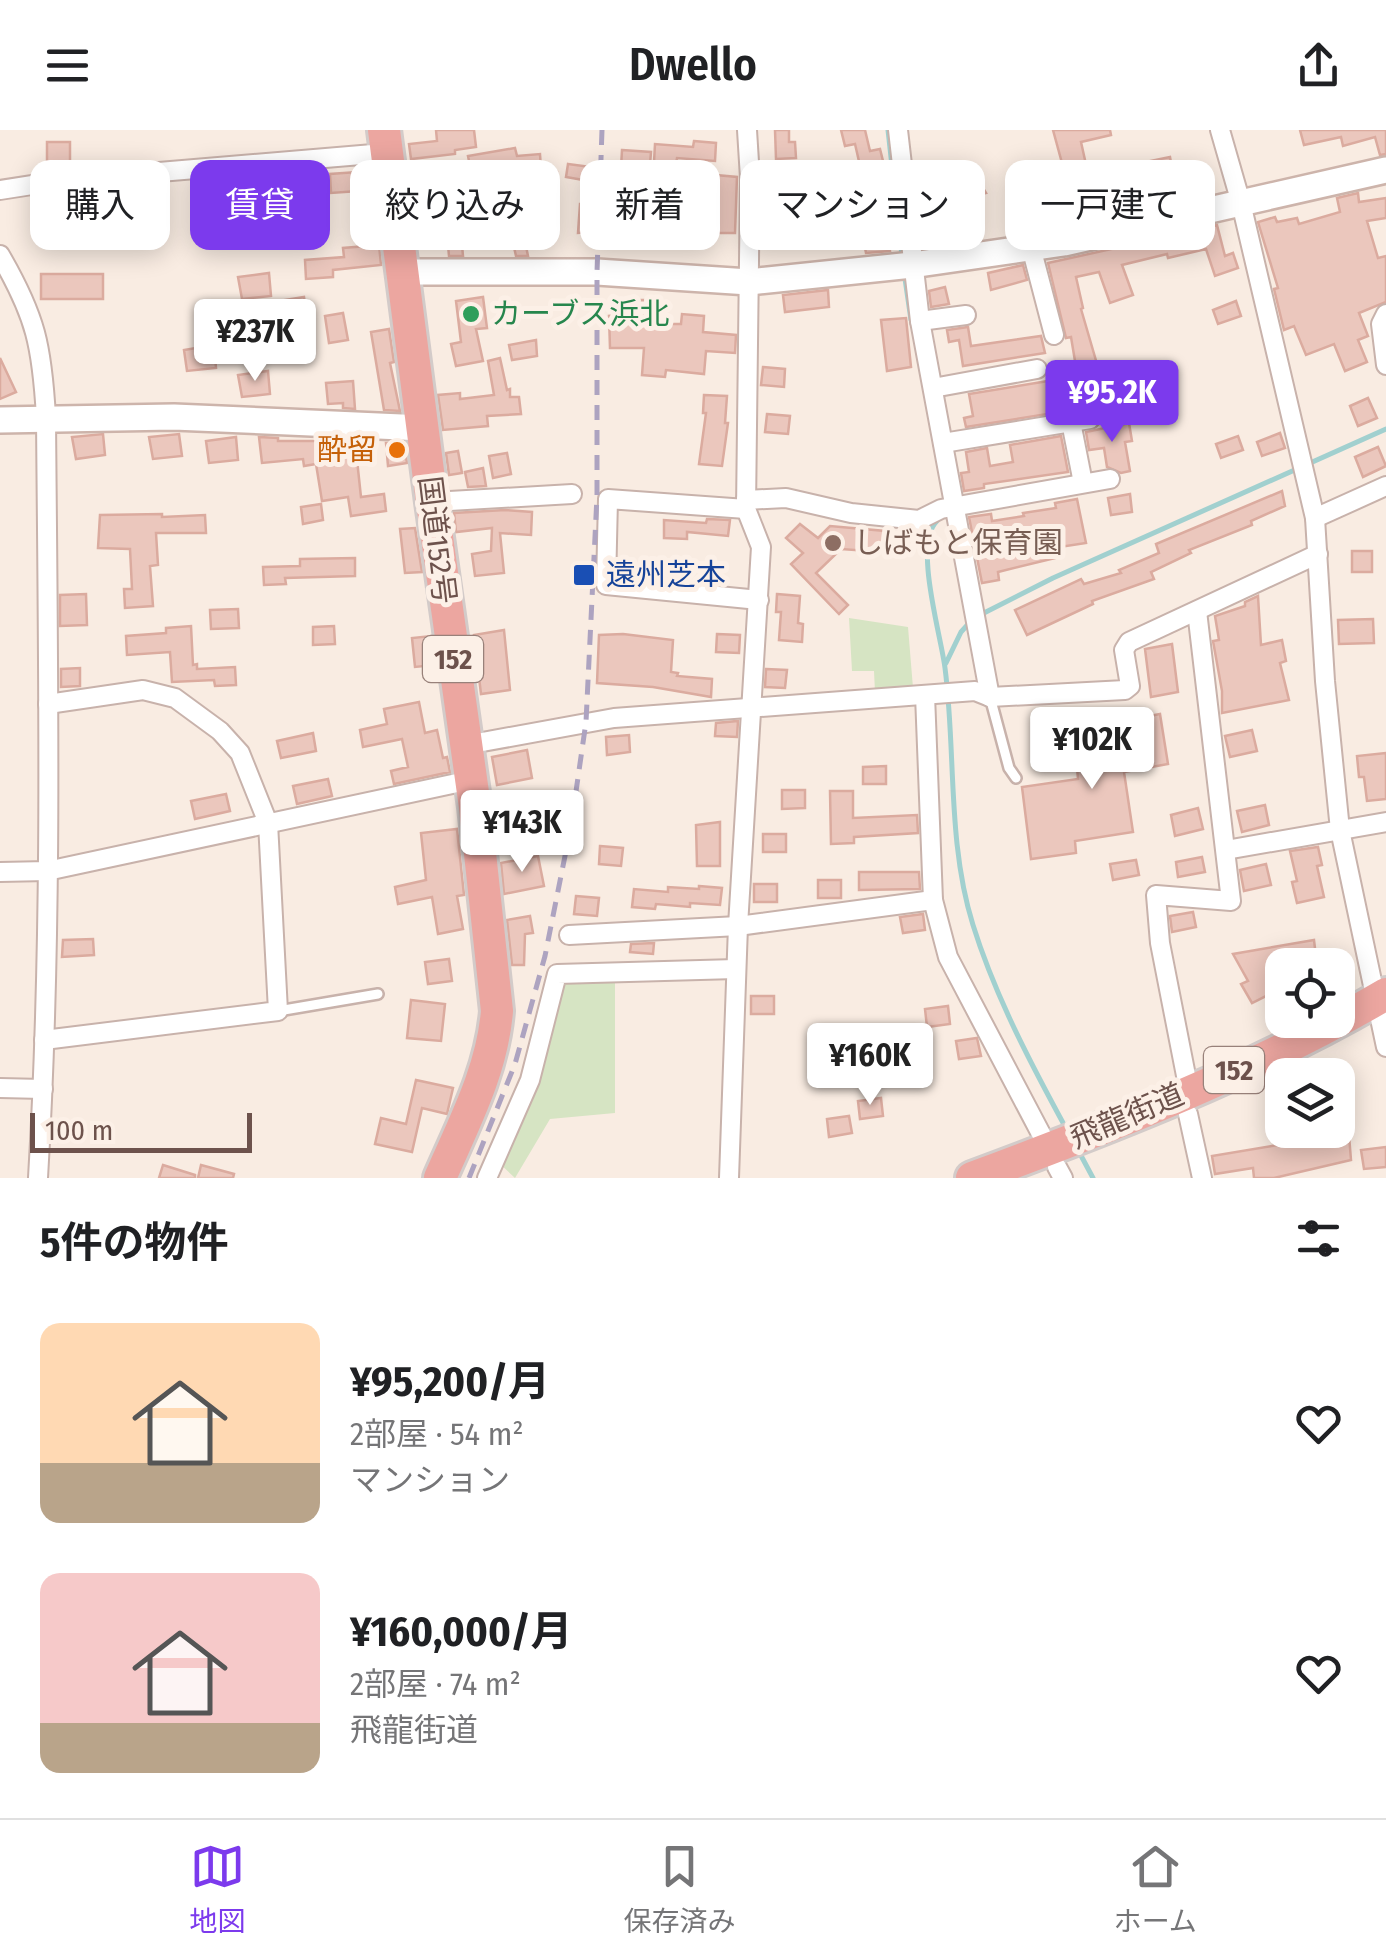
<!DOCTYPE html>
<html lang="ja">
<meta charset="utf-8">
<style>
:root{--surface:#fff;--page:#f6f6f6;--text:#202124;--muted:#757577;--line:#e0e0e0;--accent:#7c3aed}
body{margin:0;font-family:"Fira Sans Condensed","Noto Sans JP",sans-serif;background:var(--page);color:var(--text);height:100vh;display:flex;flex-direction:column;font-size:38px;white-space:nowrap}
*{box-sizing:border-box;margin:0}
p{font-size:32px;color:var(--muted)}
.icon{flex:none;width:55px;height:55px;fill:none;stroke:currentColor;stroke-width:2;stroke-linecap:round;stroke-linejoin:round}
.map{position:relative;height:1048px;overflow:hidden}
.panel{display:flex;flex-direction:column;background:var(--surface);flex:1}
.panel>*{flex:none}
.guide{position:absolute;left:30px;top:30px;width:1328px;height:90px;display:flex;gap:20px}
.tools{position:absolute;left:1265px;top:818px;display:grid;gap:20px}
.tools a{display:grid;place-items:center;width:90px;height:90px;border-radius:20px;background:var(--surface);box-shadow:0 5px 25px #0003;font-size:50px}
.scale{position:absolute;left:30px;bottom:25px;width:222px;box-sizing:border-box;padding-left:10px;border:5px solid #6d524c;border-top:0;font-size:28px;line-height:35px;white-space:nowrap;color:#6d524c;-webkit-text-stroke:8px #fcf0e7;paint-order:stroke}
.price{position:absolute;translate:-50% -85px;padding:0 22px;border-radius:10px;background:#fff;color:#222;font-size:32px;line-height:65px;filter:drop-shadow(0 2px 5px #0008)}
.price::after{content:'';position:absolute;left:50%;top:60px;width:30px;height:22px;margin-left:-15px;background:inherit;clip-path:polygon(0 0,100% 0,50% 100%)}
.price.current{background:var(--accent);color:#fff}
ul{padding:0;list-style:none}
li{display:flex;align-items:center;gap:30px;height:250px;padding:0 40px}
li span{display:grid;place-items:center;flex:none;width:280px;height:200px;border-radius:20px;color:#555}
li>.icon{margin-inline-start:auto}
span .icon{width:120px;height:120px;fill:#fffc;stroke-width:1}
li b{font-size:42px}
h2{display:flex;justify-content:space-between;align-items:center;height:120px;padding:0 40px;font-size:42px}
.pill{padding:0 35px;border-radius:20px;background:var(--surface);box-shadow:0 5px 25px #0003;font-size:35px;line-height:90px}
.pill.current{background:var(--accent);color:#fff}
header{display:flex;justify-content:space-between;align-items:center;height:130px;padding:0 40px;background:var(--surface);font-size:45px;font-weight:600}
.tabs{display:flex;justify-content:space-around;align-items:center;height:140px;border-top:2px solid var(--line);background:var(--surface);font-size:28px;color:var(--muted)}
.tabs a{display:grid;justify-items:center;gap:5px}
.tabs .current{color:var(--accent)}
.map>svg:first-child{display:block}
</style>
<header><svg class="icon" aria-label="menu" viewBox="0 0 24 24"><path d="M4 6h16M4 12h16M4 18h16"/></svg>Dwello<svg class="icon" aria-label="share" viewBox="0 0 24 24"><path d="M12 15V3M7 8l5-5 5 5M5 13v7h14v-7"/></svg></header>
<div class="map">
<svg width="1386" height="1048" viewBox="0 0 1386 1048">
<rect width="100%" height="100%" fill="#f9ece2"/>
<g fill="#d6e4c3">
<path d="M849 488 908 497 913 558 875 562 874 541H852Z"/>
<path d="M615 844V983L550 989 515 1048 498 1032 560 846Z"/>
</g>
<g fill="none" stroke-linecap="round" stroke-linejoin="round">
<g stroke="#a1d0cf" stroke-width="5">
<path d="M888 0 902 126"/>
<path d="M904 142 911 190"/>
<path d="M937 391C913 414 941 505 945 538 956 622 947 712 973 795 995 866 1032 936 1068 1002"/>
<path d="M980 485 1053 448 1386 299"/>
<path d="M946 533 961 502 971 491"/>
<path d="M1078 1020 1093 1048"/>
</g>
</g>
<g fill="#ebc7bd" stroke="#dbab9f" stroke-width="2.5">
<path d="M436 0H474L476 17 455 20V24L411 29 409 14 437 11Z"/>
<path d="M775 0H789V12H795L796 28 776 29Z"/>
<path d="M841 0H865L870 21 880 19 884 35 861 40 855 14 845 16Z"/>
<path d="M1053 0H1110L1111 5 1081 12 1087 39 1065 44Z"/>
<path d="M1300 0H1386V24L1380 25 1375 7 1343 16 1341 7 1304 15Z"/>
<path d="M694 11 716 13 715 31 677 28 676 34 654 32 655 14 693 17Z"/>
<rect x="47" y="12" width="23" height="24"/>
<path d="M515 18 517 26 540 24 541 39 483 46 485 70 477 71 468 26Z"/>
<path d="M622 20 651 22 648 60 625 57 627 39 621 38Z"/>
<path d="M1170 27 1173 44 1139 51 1136 34Z"/>
<path d="M568 34 591 37 589 51 566 47Z"/>
<path d="M785 36 788 70 762 72 764 38Z"/>
<path d="M357 42 358 61 331 63 330 44Z"/>
<path d="M557 42 558 54 542 55V43Z"/>
<path d="M848 43 855 58 833 68 826 52Z"/>
<path d="M288 44 289 63 262 65 261 46Z"/>
<path d="M716 45 737 47 735 103H682L685 69H679L681 51 716 54Z"/>
<path d="M977 48 986 63 964 69 962 64 921 74 917 57 939 52 941 58Z"/>
<path d="M1042 49 1046 66 1024 71 1020 55Z"/>
<path d="M443 50 445 69 432 70 435 104 418 105 415 86H422L420 52Z"/>
<path d="M152 55V80H129V57Z"/>
<path d="M1358 63 1359 72 1386 68V88L1367 91 1378 128 1386 126V172L1359 183 1368 206 1358 210 1367 232 1345 241 1334 214 1306 225 1294 196 1284 200 1274 159 1278 158 1258 92 1275 87 1277 92 1297 88 1299 94 1340 82 1337 68Z"/>
<path d="M868 64 873 77 856 84 851 71Z"/>
<path d="M554 72 556 89 521 92 528 126H516L511 104 485 110 481 83Z"/>
<path d="M580 74H591V81L623 82 624 74H647L646 83H652L651 107 606 106 607 101 578 103Z"/>
<path d="M812 78 816 96 792 100 789 82Z"/>
<path d="M460 93 463 126H449L446 94Z"/>
<path d="M1217 95 1225 126 1233 123 1238 138 1215 146 1206 119 1168 128 1167 124 1122 135 1133 165 1110 173 1099 142 1076 147 1083 178 1081 179 1097 234 1076 237 1071 207 1066 208 1048 133 1152 110 1153 115 1196 105 1195 100Z"/>
<path d="M976 97 978 109 927 116 925 108Z"/>
<path d="M887 104 890 121 866 123 863 108Z"/>
<path d="M379 115 381 135 333 140V147L306 149 305 130 344 127 343 118Z"/>
<path d="M1023 135 1027 150 991 160 988 143Z"/>
<path d="M269 143 271 166 242 169 238 147Z"/>
<rect x="41" y="144" width="62" height="25"/>
<path d="M945 157 949 174 931 177 929 161Z"/>
<path d="M828 160 829 177 785 182 783 165Z"/>
<path d="M304 167 308 195 289 198 285 170Z"/>
<path d="M483 167 487 198 476 199 483 231 456 236 451 214 461 212 456 171Z"/>
<path d="M619 170H649L650 194H681L682 184 704 186 703 202 736 205 735 223 706 221 704 244 666 240 665 247 642 245 644 218H610L609 186 619 185Z"/>
<path d="M1236 171 1241 186 1218 194 1213 180Z"/>
<path d="M343 183 348 210 329 213 325 186Z"/>
<path d="M906 188 911 237 887 241 881 190Z"/>
<path d="M968 197 971 216 1041 206 1045 223 963 236 959 210 949 212 947 200Z"/>
<path d="M389 199 394 232 390 233 400 281 384 280 371 202Z"/>
<path d="M536 210 537 226 512 230 509 215Z"/>
<path d="M214 215 216 238 187 241 184 220Z"/>
<path d="M0 228 16 262 0 269Z"/>
<path d="M500 228 507 260 510 259V267H519L521 284 487 286 488 296 443 300 438 265 460 263V269L494 265 488 231Z"/>
<path d="M763 237 785 239 784 257 761 255Z"/>
<path d="M268 241 270 264 242 267 238 245Z"/>
<path d="M1054 250 1056 268 1088 263 1091 277 966 297 964 288 973 286 969 264Z"/>
<path d="M353 251 355 279 343 278V273L328 274 326 253Z"/>
<path d="M704 265 727 266 725 293H728L722 336 699 334 706 283H703Z"/>
<path d="M1368 268 1377 288 1358 296 1350 276Z"/>
<path d="M767 284 790 286 788 304 765 302Z"/>
<path d="M1129 293 1132 311 1125 312 1130 341 1121 343 1107 337 1104 318 1089 320 1086 302Z"/>
<path d="M1280 303 1285 318 1262 326 1257 312Z"/>
<path d="M103 304 105 325 76 329 72 307Z"/>
<path d="M179 304 182 326 153 329 149 307Z"/>
<path d="M1061 306 1068 342 984 354V358L964 361 961 343 969 342 966 322 987 318 990 336 1013 332 1010 315Z"/>
<path d="M1238 306 1243 320 1221 328 1216 314Z"/>
<path d="M236 307 238 330 209 333 206 311Z"/>
<path d="M259 307 278 308V311H355L361 367 384 364 386 381 351 386 348 367 322 371 316 334 304 336 303 329 262 333Z"/>
<path d="M386 313H404L407 333 388 336Z"/>
<path d="M1378 317 1386 336 1363 347 1355 327Z"/>
<path d="M458 321 462 343 449 345 446 323Z"/>
<path d="M507 323 511 344 493 348 489 326Z"/>
<path d="M483 338 486 356 468 357 465 342Z"/>
<path d="M1282 361 1285 376 1251 391 1252 395 1189 420 1191 423 1151 442 1154 449 1092 471 1093 474 1027 505 1015 480 1081 449 1084 454 1121 443 1119 440 1159 423 1156 414Z"/>
<path d="M1130 364 1132 382 1111 385 1108 368Z"/>
<path d="M1077 369 1086 413 1053 418 1055 428 998 442 999 450 982 453 969 387 991 384 992 391 1024 386 1023 383 1056 378 1055 373Z"/>
<path d="M321 374 323 390 303 394 301 377Z"/>
<path d="M505 380 532 382 531 405 500 403 504 443 475 446 472 424 491 421 492 398 456 402 454 383Z"/>
<path d="M162 384V387L205 385 206 403H156L158 435 150 436 153 476 125 478 124 459H132L130 419 98 418 100 385Z"/>
<path d="M707 389 730 390 728 406 687 402V409L664 408V390L706 393Z"/>
<path d="M800 394 818 408 830 396 885 401 882 422 841 419 816 443 848 475 839 484 791 434 803 423 786 408Z"/>
<path d="M415 398 422 442 405 443 400 399Z"/>
<rect x="1352" y="421" width="20" height="21"/>
<path d="M355 428V446L285 448 286 454 264 455 263 437 300 436V429Z"/>
<path d="M655 433 678 435 677 449 654 447Z"/>
<path d="M86 464 87 495 60 496V465Z"/>
<path d="M777 464 800 466 798 493 803 494 802 512 779 510 781 482H776Z"/>
<path d="M1258 466 1261 515 1282 510 1286 531 1280 533 1289 570 1222 583V561L1213 511 1219 510 1215 486 1245 476V472Z"/>
<path d="M238 479 239 498 211 499 210 480Z"/>
<path d="M1373 489 1374 513 1339 514 1338 490Z"/>
<path d="M191 496 193 535 197 534V539L235 537 236 555 215 556 214 550 172 552 170 522 127 525 126 506 166 503V498Z"/>
<path d="M334 496 335 514 313 515V497Z"/>
<path d="M504 500 510 560 481 564 474 505Z"/>
<path d="M623 504 673 510 671 542 678 543 677 546 712 549 711 567 653 557 597 553 599 505Z"/>
<path d="M717 504 740 505 739 523 716 522Z"/>
<path d="M431 506 435 535 415 537 412 508Z"/>
<path d="M1172 514 1178 562 1151 567 1145 519Z"/>
<path d="M80 538V556L61 557V539Z"/>
<path d="M766 539 787 540 785 558 765 557Z"/>
<path d="M419 572 425 603 437 600 443 628 447 627 450 642 394 654 391 641 408 637 402 609 363 617 360 600 387 594 384 579Z"/>
<path d="M1160 584 1168 634 1124 642 1133 702 1075 711 1076 723 1031 729 1022 657 1078 649 1075 616 1137 607 1133 589Z"/>
<path d="M738 591 737 607 715 606 716 593Z"/>
<path d="M1252 600 1257 621 1230 627 1225 606Z"/>
<path d="M313 603 316 621 281 628 277 611Z"/>
<path d="M629 605 630 622 607 625 606 607Z"/>
<path d="M527 620 532 648 497 655 492 627Z"/>
<path d="M1386 623V669L1367 671 1364 647H1359L1357 626Z"/>
<path d="M886 636V654H863V637Z"/>
<path d="M328 649 332 666 297 674 293 656Z"/>
<path d="M782 660H805V678L782 679Z"/>
<path d="M830 661H853V688L917 685 918 703 854 707V713L831 714Z"/>
<path d="M226 664 230 681 195 689 191 671Z"/>
<path d="M1265 675 1269 695 1242 702 1237 681Z"/>
<path d="M1198 678 1203 699 1175 706 1171 685Z"/>
<path d="M558 691 562 708 546 711 542 694Z"/>
<path d="M720 692V736H697L696 695Z"/>
<path d="M457 699 464 765 457 766 463 799 438 804 432 767 398 774 395 757 426 750 421 703Z"/>
<rect x="763" y="704" width="23" height="18"/>
<path d="M600 716 623 718 621 736 599 734Z"/>
<path d="M1318 717 1322 735 1317 736 1324 767 1297 773 1292 752 1297 751 1290 721Z"/>
<path d="M538 726 544 756 504 764 501 733Z"/>
<path d="M1202 727 1205 742 1178 747 1176 732Z"/>
<path d="M1136 730 1139 745 1113 750 1110 734Z"/>
<path d="M1266 734 1271 755 1244 761 1240 740Z"/>
<path d="M859 742H919L920 759 859 760Z"/>
<rect x="818" y="750" width="23" height="18"/>
<rect x="754" y="754" width="23" height="18"/>
<path d="M699 756 722 758 720 775 690 773V777L656 774 655 779 632 777 634 759 668 762V757L699 759Z"/>
<path d="M576 766 599 768 597 786 574 784Z"/>
<path d="M1193 782 1196 797 1172 802 1170 786Z"/>
<path d="M923 784 925 800 903 803 900 787Z"/>
<path d="M530 786 533 803 525 804 524 835H512L507 790Z"/>
<path d="M93 809 94 825 62 827 63 810Z"/>
<path d="M1314 810 1317 835H1282V858L1252 873 1241 854 1248 851 1233 824Z"/>
<path d="M654 813 653 824 630 822 631 814Z"/>
<path d="M449 829 452 851 428 854 425 832Z"/>
<rect x="751" y="866" width="23" height="18"/>
<path d="M411 870 445 874 441 911 407 908Z"/>
<path d="M948 876 950 894 927 897 925 879Z"/>
<path d="M977 908 981 926 959 929 956 911Z"/>
<path d="M416 950 453 958 447 984 422 978 412 1022 375 1014 381 988 406 994Z"/>
<path d="M881 968 883 986 860 989 858 971Z"/>
<path d="M849 986 852 1003 829 1007 827 989Z"/>
<path d="M1349 1005 1351 1030 1274 1048H1254L1253 1038 1215 1044 1212 1026 1284 1014 1283 1010Z"/>
<path d="M1386 1017V1037L1364 1039 1361 1020Z"/>
<path d="M163 1035 195 1045V1048H159Z"/>
<path d="M201 1035 234 1044 233 1048H198Z"/>
</g>
<g fill="none" stroke-linecap="round" stroke-linejoin="round">
<g stroke="#c8b2ab" stroke-width="14">
<g id="lane">
<path d="M990 567 1009 638 1016 648"/>
<path d="M278 881 378 864"/>
</g>
</g>
<g stroke="#c8b2ab" stroke-width="22">
<g id="street">
<path d="M898 0 920 191 990 567"/>
<path d="M1220 0 1241 73 1315 388 1325 551 1340 700 1386 917"/>
<path d="M0 60 64 50 385 23"/>
<path d="M1031 117 1054 205"/>
<path d="M0 125C36 187 42 216 46 287 48 540 53 795 38 1048"/>
<path d="M1386 184 1381 194 1386 235"/>
<path d="M920 191 966 185"/>
<path d="M933 258 1037 239"/>
<path d="M1071 292 1083 353"/>
<path d="M943 313 1090 289"/>
<path d="M746 370 786 368 851 383 919 390 941 379 1110 349"/>
<path d="M432 372 572 364"/>
<path d="M746 379 608 369 606 455 759 470"/>
<path d="M1315 388 1386 356"/>
<path d="M925 565 933 770 948 827 1049 1019"/>
<path d="M466 615 614 588 975 561 990 567 1125 560 1130 556 1124 520 1129 512 1318 424"/>
<path d="M1226 720 1386 692"/>
<path d="M0 742 47 741 471 650"/>
<path d="M569 805 738 796 933 770"/>
<path d="M44 910 278 881 268 693 240 623 220 601 175 568 143 560 48 574"/>
<path d="M0 958 43 959"/>
<path d="M1189 961 1160 813 1156 765 1231 771 1197 481"/>
<path d="M1188 984 1202 1048"/>
<path d="M1057 1037 1063 1048"/>
<path d="M487 1048 530 950 557 844 736 839"/>
<path d="M729 1048 738 796 761 417 746 379 750 48 747 0"/>
</g>
</g>
<g stroke="#cdb4ab" stroke-width="30">
<g id="secondary">
<path d="M404 142H597L749 152 912 135 1064 113 1386 40"/>
<path d="M0 290 174 287 424 298"/>
</g>
</g>
<g stroke="#d3cbc9" stroke-width="38">
<g id="highway">
<path d="M384 0 432 372 475 677 497 881C492 941 464 993 440 1048"/>
<path d="M972 1048C1112 996 1257 940 1386 864"/>
</g>
</g>
<use href="#lane" stroke="#fff" stroke-width="9"/>
<use href="#street" stroke="#fff" stroke-width="18"/>
<use href="#secondary" stroke="#fff" stroke-width="25"/>
<use href="#highway" stroke="#eca6a0" stroke-width="32"/>
<path stroke="#ada3c0" stroke-width="5" stroke-dasharray="15 10" stroke-linecap="butt" d="M469 1048 515 934 545 826 571 696 586 592 597 366V142L602 0"/>
</g>
<circle fill="#2e9e5b" stroke="#fcf0e7" stroke-width="4" cx="471" cy="184" r="10"/>
<circle fill="#e8710a" stroke="#fcf0e7" stroke-width="4" cx="397" cy="320" r="10"/>
<circle fill="#8d6e63" stroke="#fcf0e7" stroke-width="4" cx="833" cy="413" r="10"/>
<rect fill="#1a4fb4" stroke="#fcf0e7" stroke-width="4" x="572" y="433" width="24" height="24" rx="5"/>
<g text-anchor="middle" dominant-baseline="central" stroke-width="10" stroke-linejoin="round" paint-order="stroke">
<g fill="#fcf0e7" stroke="#98817a" stroke-width="2.5">
<rect x="423" y="506" width="60" height="46" rx="8"/>
<rect x="1204" y="917" width="60" height="46" rx="8"/>
</g>
<g font-size="28" font-weight="bold" fill="#6d524c">
<text x="453" y="529">152</text>
<text x="1234" y="940">152</text>
</g>
<g font-size="30" fill="#27864d" stroke="#fcf0e7" text-anchor="start">
<text x="491" y="184">カーブス浜北</text>
</g>
<g font-size="30" fill="#c56008" stroke="#fcf0e7" text-anchor="end">
<text x="377" y="320">酔留</text>
</g>
<g font-size="30" fill="#6d524c" stroke="#fcf0e7">
<text transform="translate(437 410) rotate(83)">国道152号</text>
<text transform="translate(1127 986) rotate(-23)">飛龍街道</text>
</g>
<g font-size="30" fill="#785e54" stroke="#fcf0e7" text-anchor="start">
<text x="853" y="413">しばもと保育園</text>
</g>
<g font-size="30" fill="#164399" stroke="#fcf0e7" text-anchor="start">
<text x="606" y="445">遠州芝本</text>
</g>
</g>
</svg>
<div class="tools">
<a><svg class="icon" aria-label="locate" viewBox="0 0 24 24"><circle cx="12" cy="12" r="6"/><path d="M12 2v4M12 18v4M2 12h4M18 12h4"/></svg></a>
<a><svg class="icon" aria-label="layers" viewBox="0 0 24 24"><path d="M12 4l9 5-9 5-9-5zM3 14l9 5 9-5"/></svg></a>
</div>
<div class="scale">100 m</div>
<b class="price" style="left:255px;top:254px">¥237K</b>
<b class="price current" style="left:1112px;top:315px">¥95.2K</b>
<b class="price" style="left:1092px;top:662px">¥102K</b>
<b class="price" style="left:522px;top:745px">¥143K</b>
<b class="price" style="left:870px;top:978px">¥160K</b>
<div class="guide">
<a class="pill">購入</a>
<a class="pill current">賃貸</a>
<a class="pill">絞り込み</a>
<a class="pill">新着</a>
<a class="pill">マンション</a>
<a class="pill">一戸建て</a>
</div>
</div>
<section class="panel">
<h2>5件の物件<svg class="icon" aria-label="filters" viewBox="0 0 24 24"><path d="M4 7h16M4 17h16"/><circle cx="9" cy="7" r="2"/><circle cx="15" cy="17" r="2"/></svg></h2>
<ul>
<li><span style="background:linear-gradient(#ffd9b3 70%,#b9a48a 0)"><svg class="icon" aria-label="home" viewBox="0 0 24 24"><path d="M3 11l9-7 9 7M6 9v11h12V9"/></svg></span><div><b>¥95,200/月</b><p>2部屋 · 54 m²</p><p>マンション</p></div><svg class="icon" aria-label="heart" viewBox="0 0 24 24"><path d="M12 20l-8-8c-3-5 5-10 8-4 3-6 11-1 8 4z"/></svg></li>
<li><span style="background:linear-gradient(#f6c9c9 75%,#b9a48a 0)"><svg class="icon" aria-label="home" viewBox="0 0 24 24"><path d="M3 11l9-7 9 7M6 9v11h12V9"/></svg></span><div><b>¥160,000/月</b><p>2部屋 · 74 m²</p><p>飛龍街道</p></div><svg class="icon" aria-label="heart" viewBox="0 0 24 24"><path d="M12 20l-8-8c-3-5 5-10 8-4 3-6 11-1 8 4z"/></svg></li>
</ul>
</section>
<nav class="tabs">
<a class="current"><svg class="icon" aria-label="map" viewBox="0 0 24 24"><path d="M3 6l6-2 6 2 6-2v14l-6 2-6-2-6 2zM9 4v14M15 6v14"/></svg>地図</a>
<a><svg class="icon" aria-label="saved" viewBox="0 0 24 24"><path d="M7 4h10v16l-5-4-5 4z"/></svg>保存済み</a>
<a><svg class="icon" aria-label="home" viewBox="0 0 24 24"><path d="M3 11l9-7 9 7M6 9v11h12V9"/></svg>ホーム</a>
</nav>
